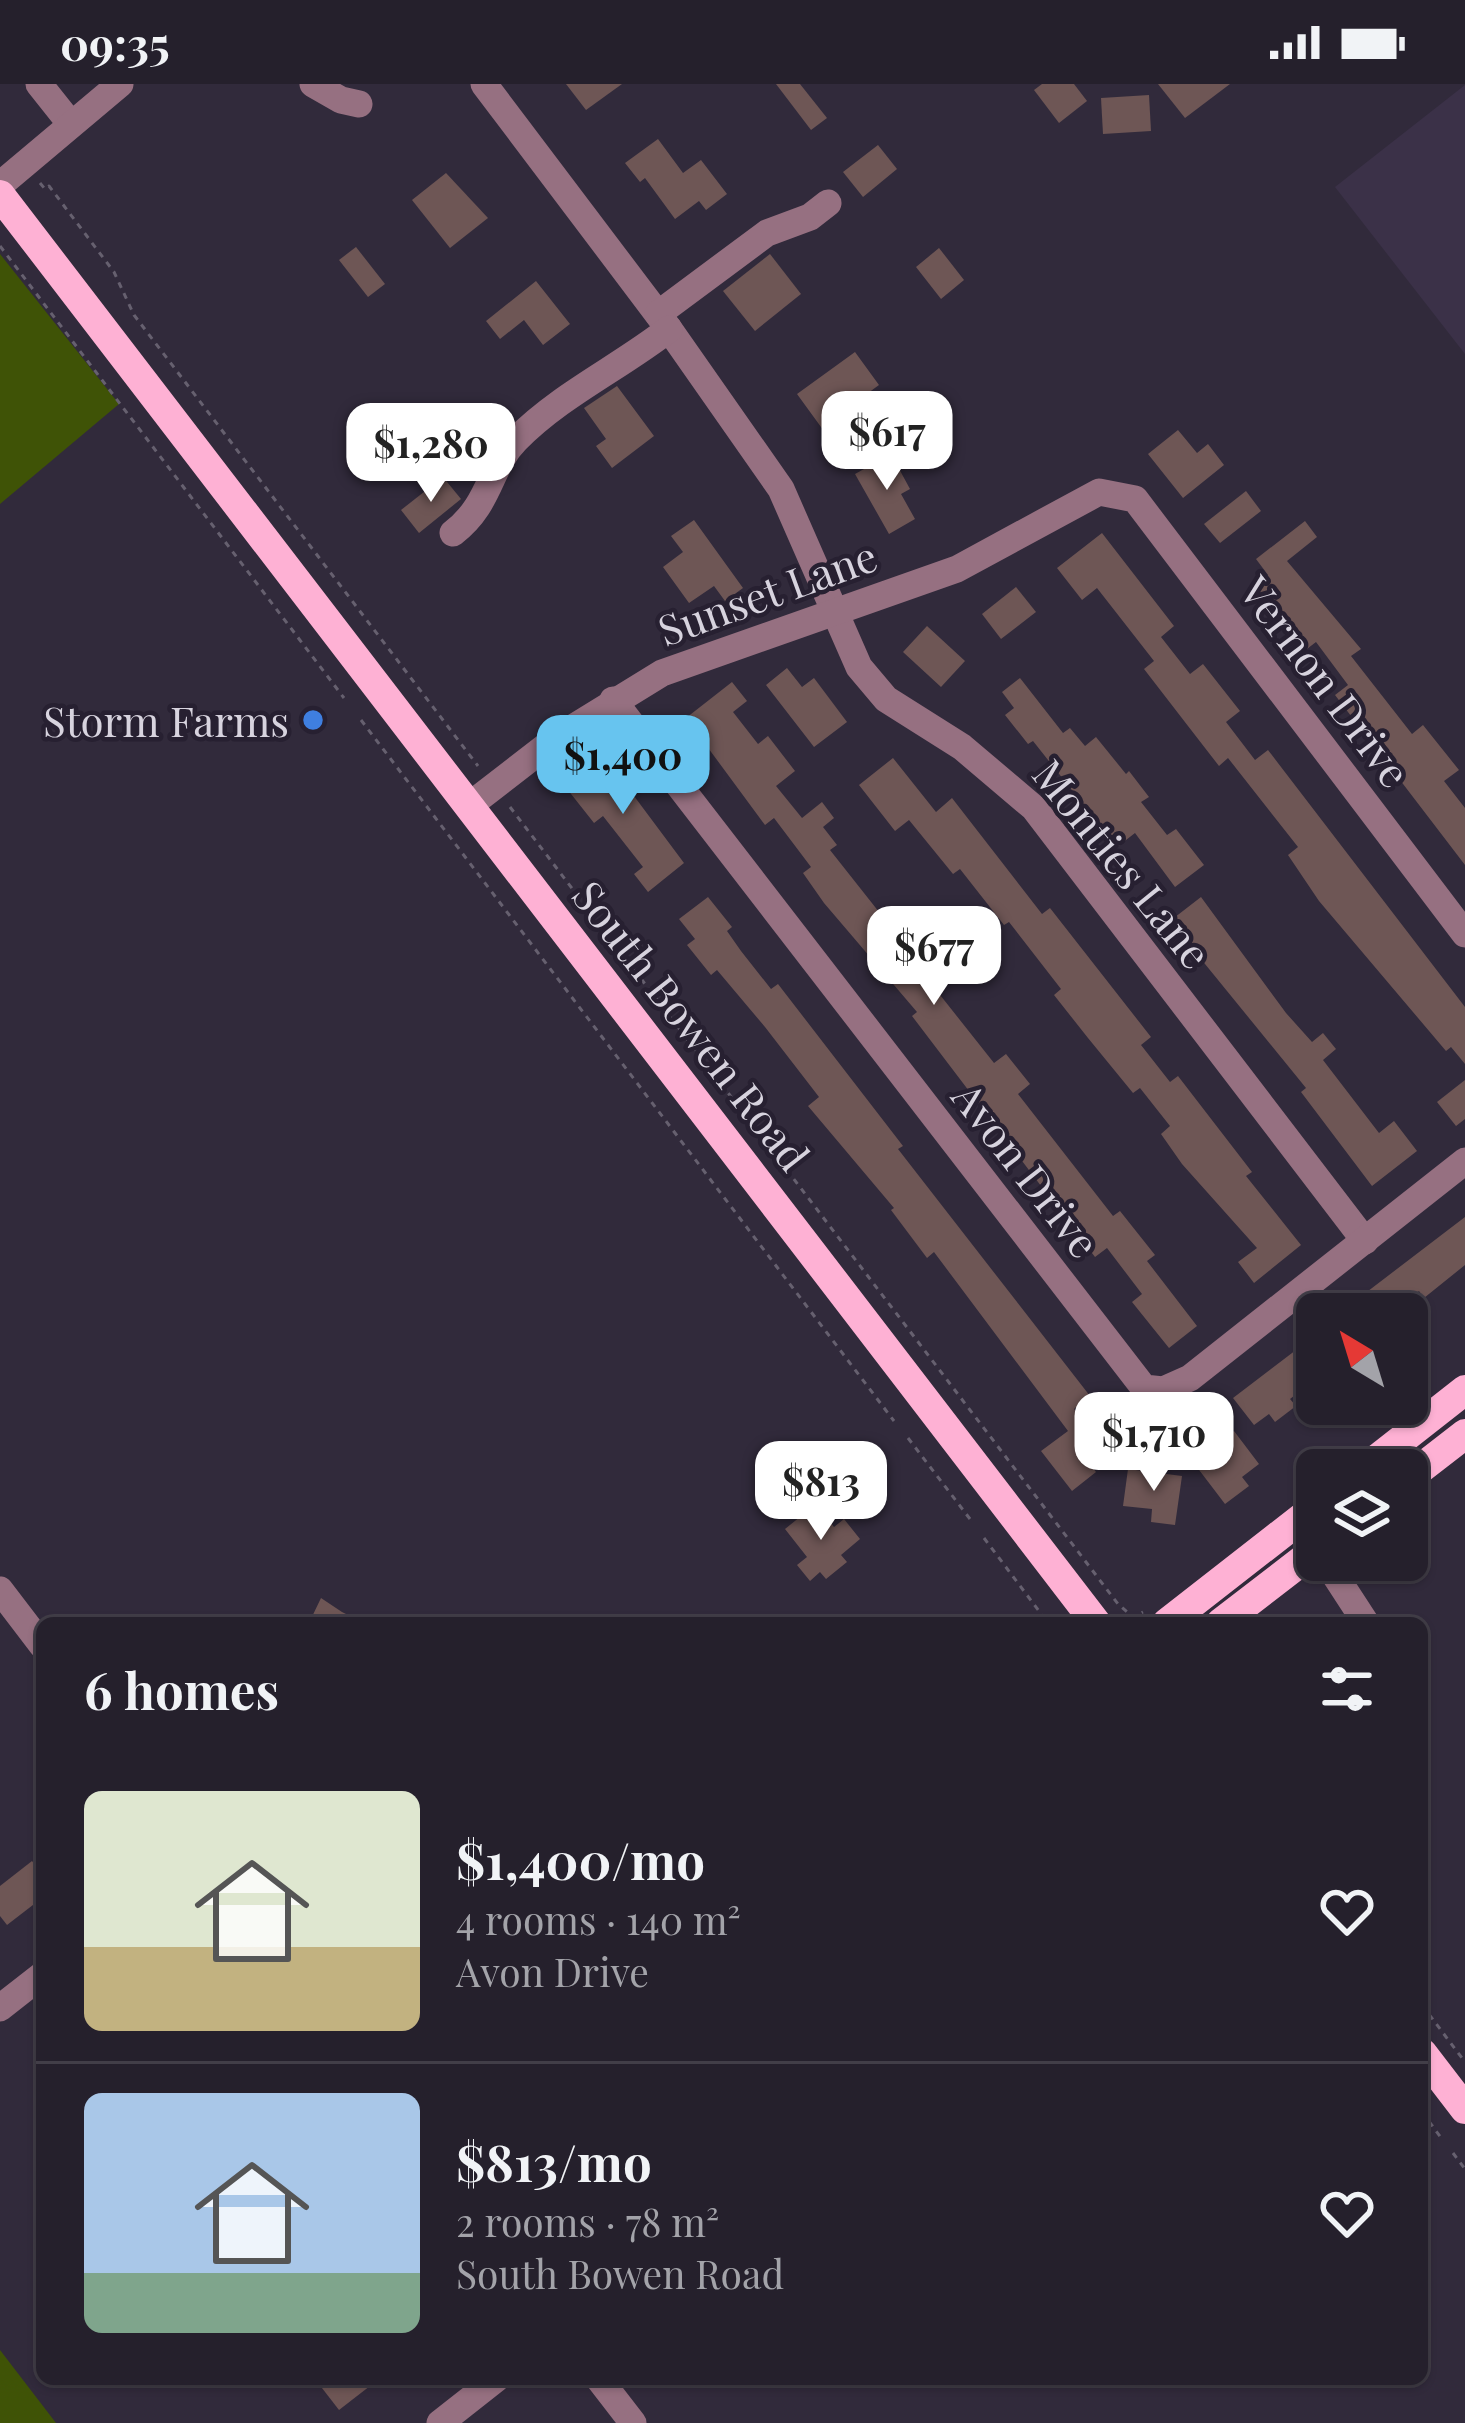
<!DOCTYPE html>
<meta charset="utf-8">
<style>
:root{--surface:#25202c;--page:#2d2834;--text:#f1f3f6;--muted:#a3a3a9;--line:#423e48;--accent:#67c4ef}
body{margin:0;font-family:"Playfair Display",serif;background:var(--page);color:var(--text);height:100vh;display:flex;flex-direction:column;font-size:45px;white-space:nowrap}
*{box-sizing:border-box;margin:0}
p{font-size:39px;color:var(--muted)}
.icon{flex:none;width:66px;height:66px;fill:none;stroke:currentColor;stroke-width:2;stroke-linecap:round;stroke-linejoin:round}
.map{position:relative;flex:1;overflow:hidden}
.details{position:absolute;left:36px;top:1533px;width:1392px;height:768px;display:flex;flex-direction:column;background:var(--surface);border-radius:18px;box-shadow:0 3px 9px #0004,0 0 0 3px var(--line)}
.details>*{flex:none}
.needle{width:78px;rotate:322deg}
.controls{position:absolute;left:1296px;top:1209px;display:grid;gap:24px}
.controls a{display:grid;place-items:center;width:132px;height:132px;border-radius:18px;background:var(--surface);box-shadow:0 3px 9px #0004,0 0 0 3px var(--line);font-size:60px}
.price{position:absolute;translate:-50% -102px;padding:0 27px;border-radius:24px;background:#fff;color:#222;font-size:39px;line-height:78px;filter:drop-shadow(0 3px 6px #0008)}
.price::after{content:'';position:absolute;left:50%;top:72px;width:36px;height:27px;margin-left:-18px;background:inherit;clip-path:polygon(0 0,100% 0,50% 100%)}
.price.current{background:var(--accent);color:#111}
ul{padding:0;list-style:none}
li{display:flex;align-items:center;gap:36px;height:300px;padding:0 48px}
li+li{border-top:3px solid var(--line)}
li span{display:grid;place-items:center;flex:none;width:336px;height:240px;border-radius:18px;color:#555}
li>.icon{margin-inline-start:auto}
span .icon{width:144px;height:144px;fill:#fffc;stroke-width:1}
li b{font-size:51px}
h2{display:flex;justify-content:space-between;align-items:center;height:144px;padding:0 48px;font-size:51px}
.status{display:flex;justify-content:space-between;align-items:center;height:84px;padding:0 60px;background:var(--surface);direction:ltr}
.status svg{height:33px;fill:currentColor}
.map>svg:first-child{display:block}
</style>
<div class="status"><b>09:35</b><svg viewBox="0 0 49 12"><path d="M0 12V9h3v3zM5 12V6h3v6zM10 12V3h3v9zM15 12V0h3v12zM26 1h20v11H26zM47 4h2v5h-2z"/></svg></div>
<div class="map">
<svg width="1465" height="2339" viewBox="0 0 1465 2339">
<rect width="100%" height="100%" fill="#312a3b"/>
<path fill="#3b3148" d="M1465 1V270L1335 103Z"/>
<g fill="#3f5306">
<path d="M0 170 119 320 0 420Z"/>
<path d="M0 2266 56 2339H0Z"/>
</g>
<g fill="#6e5655">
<path d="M566 0H622L586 26Z"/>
<path d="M776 0H800L827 34 811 46Z"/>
<path d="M1042 0H1074L1087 17 1059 39 1034 6Z"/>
<path d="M1158 0H1230L1185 34Z"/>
<path d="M1149 11 1151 47 1103 50 1101 14Z"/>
<path d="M658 55 683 89 701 76 727 110 706 126 699 117 675 135 645 94 640 98 625 79Z"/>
<path d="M878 61 897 85 863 113 843 88Z"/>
<path d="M446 89 488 134 450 164 412 116Z"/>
<path d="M356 163 385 200 368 213 339 176Z"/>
<path d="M939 164 964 196 941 215 916 183Z"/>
<path d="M770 170 801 210 755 247 723 207Z"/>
<path d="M536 197 570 240 543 261 524 236 500 255 486 237Z"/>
<path d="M855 268 879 301 853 320 861 331 829 354 797 310Z"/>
<path d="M617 302 654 352 612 384 596 362 606 355 584 324Z"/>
<path d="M1178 346 1197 369 1208 360 1224 381 1183 414 1148 370Z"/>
<path d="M891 370 910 405 901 410 915 435 889 450 855 390Z"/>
<path d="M443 393 461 415 419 449 401 426Z"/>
<path d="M1246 407 1261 427 1220 459 1204 440Z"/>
<path d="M694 436 743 504 725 517 714 502 689 519 663 483 683 468 671 452Z"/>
<path d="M1305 437 1317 453 1287 477 1361 565 1351 572 1412 650 1423 641 1459 686 1444 697 1465 724V781L1335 611 1348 601 1316 558 1303 568 1252 503 1268 491 1256 475Z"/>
<path d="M1102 449 1174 542 1161 553 1190 590 1203 580 1240 627 1226 638 1255 676 1268 666 1465 923V980L1451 963 1446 967 1319 817 1288 771 1298 763 1228 674 1219 682 1188 642 1144 585 1154 577 1097 504 1082 516 1057 484Z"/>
<path d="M1016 503 1036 528 1001 555 982 530Z"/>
<path d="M927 542 965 577 941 603 903 568Z"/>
<path d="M787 584 802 603 814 594 847 638 814 663 766 601Z"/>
<path d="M1020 594 1063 649 1070 644 1085 662 1096 653 1126 690 1129 687 1149 713 1141 718 1167 751 1176 745 1204 781 1175 803 1135 749 1117 763 1033 657 1028 660 1005 631 1014 624 1002 608Z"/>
<path d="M732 598 747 617 733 628 758 660 768 652 795 687 776 702 802 734 822 718 834 734 823 743 837 761 830 766 898 852 912 841 925 857 916 864 937 891 929 897 994 979 1006 970 1030 1000 1018 1010 1113 1132 1120 1127 1155 1171 1147 1177 1197 1242 1169 1264 1132 1218 1142 1210 1107 1164 1095 1173 912 932 917 928 824 819 803 789 811 783 774 734 765 741 686 634Z"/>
<path d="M599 665 684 779 648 808 634 790 643 783 603 732 594 739 560 696Z"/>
<path d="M893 674 936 728 952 714 1042 830 1050 824 1151 953 1141 961 1170 998 1178 992 1252 1088 1246 1092 1301 1161 1254 1199 1238 1178 1257 1164 1182 1080 1161 1050 1170 1042 1140 1004 1133 1009 1088 954 1054 911 1061 905 1009 838 1004 841 960 785 953 790 909 736 895 747 859 701Z"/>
<path d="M708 813 732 843 727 847 741 867 771 905 778 900 903 1062 898 1065 1090 1312 1074 1325 1096 1353 1079 1366 1096 1388 1072 1407 1041 1367 1068 1347 934 1168 927 1174 891 1126 894 1124 808 1022 819 1013 765 943 717 886 711 891 687 861 695 855 679 835Z"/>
<path d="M1201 813 1286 929 1312 958 1323 949 1336 965 1323 976 1379 1049 1394 1037 1417 1067 1372 1102 1301 1008 1306 1004 1170 837Z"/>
<path d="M1465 996V1035L1456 1042 1437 1018Z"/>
<path d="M1465 1133V1181L1424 1214 1419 1207 1390 1230H1338Z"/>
<path d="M1317 1250V1294L1290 1315 1296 1322 1275 1338 1269 1330 1254 1341 1233 1314Z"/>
<path d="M1234 1347 1259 1380 1242 1393 1249 1402 1225 1420 1190 1374Z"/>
<path d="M1128 1385 1182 1392 1175 1441 1151 1438 1152 1425 1123 1422Z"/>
<path d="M816 1420 834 1443 844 1435 860 1455 841 1471 847 1478 826 1495 820 1488 810 1497 797 1481 807 1473 785 1445Z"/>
<path d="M321 1514 342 1528 364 1539H309Z"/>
<path d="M32 1777 42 1790V1814L7 1841 0 1832V1802Z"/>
<path d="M315 2295H379L339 2326Z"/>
</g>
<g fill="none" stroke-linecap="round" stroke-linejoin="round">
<g stroke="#66606f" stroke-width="3" stroke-dasharray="6 6" stroke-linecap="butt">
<path d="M40 99 45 105 49 102 114 188 134 231 478 682"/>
<path d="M0 162 344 614"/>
<path d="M361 636 894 1337"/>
<path d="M510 723 1118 1520 1133 1533 1143 1528"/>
<path d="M908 1354 970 1435"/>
<path d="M984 1454 1048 1539"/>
<path d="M1422 1921 1465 1978"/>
<path d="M1422 2028 1442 2055"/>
<path d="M1453 2069 1465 2085"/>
</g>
<g stroke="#967081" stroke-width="27">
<path d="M39 0 70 39"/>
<path d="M313 0 341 16 359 20"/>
<path d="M484 0 669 245 781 405 859 583 886 615 962 663 1034 724 1365 1157"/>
<path d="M0 101 120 0"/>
<path d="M658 230 767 149 810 133 828 119"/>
<path d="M453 449C491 420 489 383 516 356 560 311 619 284 669 245"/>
<path d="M613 616 1144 1304 1163 1306 1190 1294 1465 1077"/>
<path d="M470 721 558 653 662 589 957 485 1099 408 1135 415 1465 850"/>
<path d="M1325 1476 1366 1539"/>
<path d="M0 1506 42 1561"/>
<path d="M0 1924 42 1891"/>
<path d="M599 2295 633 2339"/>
<path d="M440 2339 496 2295"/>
</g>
<g stroke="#feb1d4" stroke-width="30">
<path d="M0 111 1096 1539"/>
<path d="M1363 1386 1465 1306"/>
<path d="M1407 1395 1465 1350"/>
<path d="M1167 1539 1317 1422"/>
<path d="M1221 1539 1317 1465"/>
<path d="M1422 1969 1465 2025"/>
</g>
</g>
<circle fill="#3f7fe0" stroke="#272031" stroke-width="4.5" cx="313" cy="636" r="12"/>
<g text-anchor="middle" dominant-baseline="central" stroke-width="9" stroke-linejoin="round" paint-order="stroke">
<g font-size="42" fill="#d7d3de" stroke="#272031">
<text transform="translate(767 508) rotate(-20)">Sunset Lane</text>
<text transform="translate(1326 597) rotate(53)">Vernon Drive</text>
<text transform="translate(1123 779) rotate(51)">Monties Lane</text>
<text transform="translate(692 941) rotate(52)">South Bowen Road</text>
<text transform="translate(1027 1085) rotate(52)">Avon Drive</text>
</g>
<g font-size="42" fill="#d7d3de" stroke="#272031" text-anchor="end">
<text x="289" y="636">Storm Farms</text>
</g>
</g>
</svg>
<div class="controls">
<a><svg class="needle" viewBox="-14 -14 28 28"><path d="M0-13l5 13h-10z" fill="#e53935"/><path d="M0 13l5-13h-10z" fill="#a3a3a9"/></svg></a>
<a><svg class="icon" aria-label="layers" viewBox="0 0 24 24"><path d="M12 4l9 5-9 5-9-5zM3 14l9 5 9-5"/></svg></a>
</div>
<b class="price" style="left:887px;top:409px">$617</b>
<b class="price" style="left:431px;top:421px">$1,280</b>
<b class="price current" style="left:623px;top:733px">$1,400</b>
<b class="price" style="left:934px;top:924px">$677</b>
<b class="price" style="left:1154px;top:1410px">$1,710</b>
<b class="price" style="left:821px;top:1459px">$813</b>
<section class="details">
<h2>6 homes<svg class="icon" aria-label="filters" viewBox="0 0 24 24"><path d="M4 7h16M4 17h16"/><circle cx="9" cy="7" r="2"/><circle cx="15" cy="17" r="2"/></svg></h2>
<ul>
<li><span style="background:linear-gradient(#dfe7d0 65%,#c2b280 0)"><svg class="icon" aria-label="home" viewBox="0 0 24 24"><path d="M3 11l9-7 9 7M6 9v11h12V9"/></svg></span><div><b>$1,400/mo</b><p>4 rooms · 140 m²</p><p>Avon Drive</p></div><svg class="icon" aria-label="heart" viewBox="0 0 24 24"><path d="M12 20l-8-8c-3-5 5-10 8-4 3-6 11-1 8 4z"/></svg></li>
<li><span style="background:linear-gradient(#a9c7e8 75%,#7fa58c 0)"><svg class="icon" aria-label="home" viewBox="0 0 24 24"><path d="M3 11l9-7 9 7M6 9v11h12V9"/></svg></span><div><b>$813/mo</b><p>2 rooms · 78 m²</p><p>South Bowen Road</p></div><svg class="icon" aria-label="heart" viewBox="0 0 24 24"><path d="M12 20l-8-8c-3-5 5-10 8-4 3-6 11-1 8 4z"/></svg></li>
</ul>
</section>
</div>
